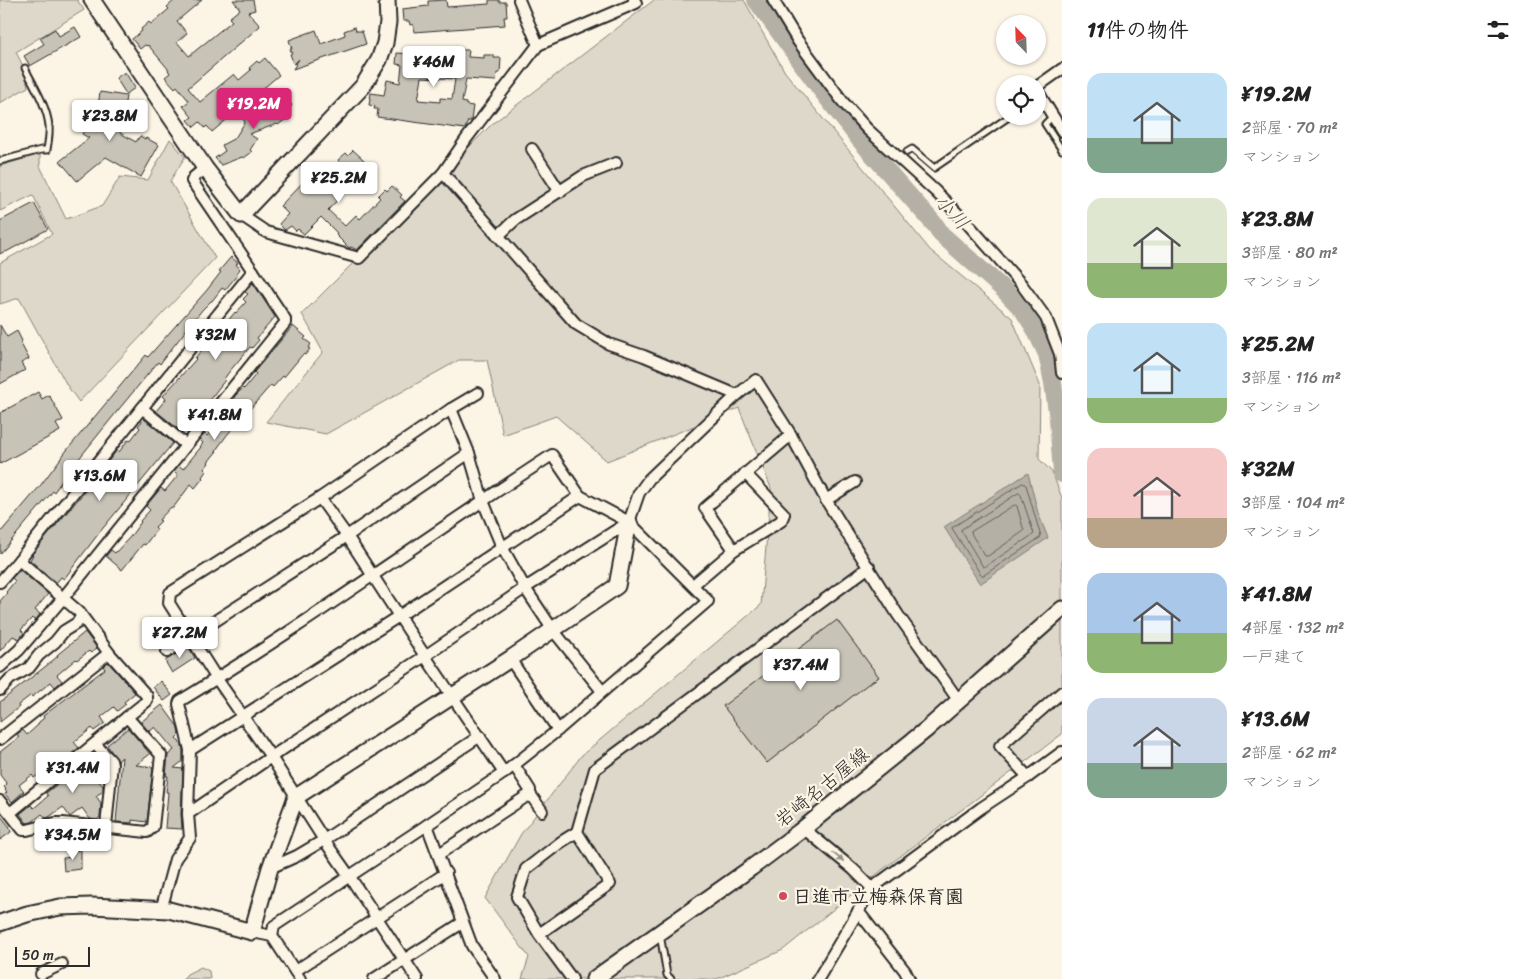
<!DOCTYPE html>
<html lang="ja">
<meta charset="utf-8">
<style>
:root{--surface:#fff;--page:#f2f2f2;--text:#222;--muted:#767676;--accent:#db2777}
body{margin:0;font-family:Sriracha,"Klee One",sans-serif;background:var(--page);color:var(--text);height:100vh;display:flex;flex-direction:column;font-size:19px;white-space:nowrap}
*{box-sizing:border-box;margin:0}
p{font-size:16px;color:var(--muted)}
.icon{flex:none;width:28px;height:28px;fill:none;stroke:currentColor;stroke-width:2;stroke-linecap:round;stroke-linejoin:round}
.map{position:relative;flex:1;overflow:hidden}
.side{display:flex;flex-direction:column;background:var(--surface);width:475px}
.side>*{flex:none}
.needle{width:32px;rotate:337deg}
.controls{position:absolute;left:996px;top:15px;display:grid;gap:10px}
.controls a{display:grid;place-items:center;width:50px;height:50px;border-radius:50%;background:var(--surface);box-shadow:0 1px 4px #0004;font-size:25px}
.scale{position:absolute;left:15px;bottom:12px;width:75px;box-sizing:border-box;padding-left:5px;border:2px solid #2b2b2b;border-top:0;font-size:14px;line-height:18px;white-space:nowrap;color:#2b2b2b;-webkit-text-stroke:4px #fcf5e5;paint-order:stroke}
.price{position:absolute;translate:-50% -42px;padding:0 11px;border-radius:5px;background:#fff;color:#222;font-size:16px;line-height:32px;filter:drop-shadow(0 1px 2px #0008)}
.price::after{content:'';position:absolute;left:50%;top:30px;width:15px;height:11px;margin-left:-8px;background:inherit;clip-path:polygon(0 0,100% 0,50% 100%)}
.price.on{background:var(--accent);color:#fff}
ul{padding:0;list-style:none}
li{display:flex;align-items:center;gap:15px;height:125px;padding:0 25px}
li span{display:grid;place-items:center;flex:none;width:140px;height:100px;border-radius:15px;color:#555}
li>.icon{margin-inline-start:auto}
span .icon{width:60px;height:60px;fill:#fffc;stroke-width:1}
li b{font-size:21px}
h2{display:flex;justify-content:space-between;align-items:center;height:60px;padding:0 25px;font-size:21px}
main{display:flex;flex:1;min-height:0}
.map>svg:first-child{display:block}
</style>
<main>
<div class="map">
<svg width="1062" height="979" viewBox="0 0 1062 979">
<rect width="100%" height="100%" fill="#fcf5e5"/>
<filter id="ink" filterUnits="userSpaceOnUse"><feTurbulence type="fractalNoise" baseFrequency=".02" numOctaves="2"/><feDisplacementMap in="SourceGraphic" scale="10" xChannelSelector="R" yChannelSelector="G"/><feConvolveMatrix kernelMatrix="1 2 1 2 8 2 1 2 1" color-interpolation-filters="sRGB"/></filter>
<g filter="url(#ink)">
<g fill="#ded8ca" stroke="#84827a">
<path d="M0 0H77L84 10 16 52 24 68 28 87 0 103Z"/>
<path d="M654 0H744L785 72 930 250 1012 318 1040 385 1039 459 1052 472 1062 498V734L882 870 783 950 717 979H522L529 957 485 898 521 834 582 755 761 605 771 488 739 408 607 461 556 416 503 435 487 360H459L326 434 266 422 323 352 302 314 492 124Z"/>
<path d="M170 139 185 157 170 181 215 258 79 402 68 387 19 298 0 304V263L52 234 33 195 0 211V166L40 154V166L66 219 102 206 120 177 148 180Z"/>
<path d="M201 967 209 971 210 979H183L187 974Z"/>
</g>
<path fill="#b4b0a5" stroke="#7d7b74" d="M1028 473 1038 513 1048 538 980 584 944 527Z"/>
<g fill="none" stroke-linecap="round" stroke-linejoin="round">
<g stroke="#62605c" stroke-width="1">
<path d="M1023 483 1026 485 1041 537 984 575H981L952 528Z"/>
<path d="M1019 493 1021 495 1034 534 986 566 983 567 961 530Z"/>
<path d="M1015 505 1017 506 1024 531 988 556H985L972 535 971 532Z"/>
</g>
<path stroke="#b4b0a5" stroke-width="18" d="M756 0 822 91 860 140 936 226 941 234 1003 289 1023 310 1035 329 1047 354 1053 383 1058 419 1062 474"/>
</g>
<g fill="#c8c3b7" stroke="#2b2b2b" fill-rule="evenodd">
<path d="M175 0H202L177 21 187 33 177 42 189 56 232 21 229 18 240 9 233 0H253L255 10 248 12 260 26 188 88 200 102 234 74 239 80 251 70 249 68 257 61 259 63 265 58 279 75 212 132 207 126 205 128 200 122 194 127 188 120 192 117 183 106 189 101 177 86 175 88 165 77 170 73 168 70H169L148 45 147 46 145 45 140 49 132 39 142 31 141 29 149 22 151 24 169 9 167 7Z"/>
<path d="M446 0 447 7 489 4V0H499V2H506L507 17H504L505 25 414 32 413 24 410 25 409 21H403L402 9 428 6V1Z"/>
<path d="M75 27 81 37 30 66 24 56 44 44 40 38 55 29 59 36Z"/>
<path d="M355 27 356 31H362L366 44 293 69 299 59 294 64 290 54 292 53 290 49H292L289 40 316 30 321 44 345 35 344 31Z"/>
<path d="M428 49H437V55L457 56 458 50H469L468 57 484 58V55H494V58H501L500 73H497L496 81 466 79 462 102 466 103V105L473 106 471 121H468L465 129 377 117 378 109H374L375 106 369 105 371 93 384 95 387 80 400 83 402 65 396 64 397 53 410 54V51L428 52ZM422 77 455 79 452 99 440 98V102L418 100Z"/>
<path d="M125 72 135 88 126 94 116 78Z"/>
<path d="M100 92 126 96 120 133 136 142 140 136 145 139 146 138 159 145 141 177 106 157 77 181 60 161 89 138 82 134 88 124 95 128Z"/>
<path d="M276 95 292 105 285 116 286 119 278 125 277 124 249 134 257 139 250 150 252 152 244 158 242 157 221 165 215 158 225 151 222 145 235 138 245 122 242 117 267 107Z"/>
<path d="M353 150 364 160 361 163 367 169 328 210 345 226 356 215 360 219 380 198 378 196 385 189 387 191 392 186 402 195 400 197 405 201 357 250 351 247 349 248 336 235 337 233 321 217 304 234 298 229 296 231 291 226 285 230 279 224 288 214 280 206 305 180 315 189 340 163 338 160 346 153 348 155Z"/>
<path d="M34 203 48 229 6 252 5 251 0 254V221Z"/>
<path d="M231 257 238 263 236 264 240 269 237 273 238 274 225 290 222 288 212 301H211L202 310 165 357 160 364 158 362 119 409 69 471 54 492 53 491 0 554V533L40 486 67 450 146 355 148 357 207 290 221 272 219 271Z"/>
<path d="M253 283 275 317 257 338 259 340 252 348 250 347 229 372 224 379 225 380 200 412 193 420 192 419 182 432 156 411 166 399 163 396 196 359 195 358 226 321 227 322 235 312 236 313 246 302 243 299 248 294 245 292Z"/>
<path d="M0 325 7 337 17 331 22 341 20 342 29 359 21 363 25 370 0 384Z"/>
<path d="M293 326 306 337 304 339 311 344 308 348 310 349 305 355 303 354 284 377 283 376 273 387 271 385 227 435 216 450 217 451 208 462 209 463 204 469 206 471 202 477 203 478 195 488 191 484 173 508 171 507 159 520 161 521 155 527 157 529 145 545 143 544 122 570 106 556 111 550 115 553 130 537 141 522 140 521 150 510 146 506 161 488 165 491 178 475 174 471 179 465 183 469 201 447H200L203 443 200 440 201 438 205 434 207 436 219 420 217 418 222 412 224 413 235 398 234 397 243 388 244 389 256 374 254 372Z"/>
<path d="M38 392 42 399 49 395 63 420 56 424 60 431 0 464V413Z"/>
<path d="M144 419 173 443 99 533 64 579 61 577 56 583 30 560 33 555 32 554 85 491 117 450 119 452 128 440 130 441 140 428 138 426Z"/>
<path d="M20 570 48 594 35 610 40 614 35 621 32 618 21 630 24 633 19 639 13 636 0 651V601L7 593 6 592 15 581 12 578Z"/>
<path d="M837 620 879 677 868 684 767 763 723 706Z"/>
<path d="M85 632 97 648 91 653 89 651 77 660 76 659 57 675 62 681 55 687 51 682 32 697 31 695 18 705 19 707 0 722V702L46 666 58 656 57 655Z"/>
<path d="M188 646 195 658 172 673 165 661Z"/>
<path d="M108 662 135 693 124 702 126 704 117 711 114 707 101 717 105 723 94 731 92 728 74 742 79 748 59 764 54 757 39 769 41 773 34 778 32 775 19 785 24 791 12 802 5 794 7 793 5 790 6 789 4 787 7 784 0 775V752L19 737 17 734 23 730 27 735 38 725 39 722 44 718 43 716 105 669 103 666Z"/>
<path d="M161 681 172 695 164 701 153 687Z"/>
<path d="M162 705 178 727 179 735 176 738 182 745 183 751V761L174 768 183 769 181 814 182 829 165 828 168 792H166L168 776H166L168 755 174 750 155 727 149 732 141 722Z"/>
<path d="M128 728 150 754 136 765 153 767 147 822 132 820V823L116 822 122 757 118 761 107 745Z"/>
<path d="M97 756 105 765 104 771 96 778 103 786V791L96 796 101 803 100 817 97 820 90 819 82 808 70 817 63 807 49 817 46 818 42 814 32 822 27 823 20 814 31 805 34 808 48 796 46 793 69 775 68 774 84 761 86 764Z"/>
<path d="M0 815 9 826 11 832 0 840Z"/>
<path d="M81 850V869L64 871 63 858 72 857 71 851Z"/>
</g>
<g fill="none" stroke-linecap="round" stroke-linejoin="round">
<g stroke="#2b2b2b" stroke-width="9">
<g id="lane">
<path d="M1052 117 1045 124 1062 150"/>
<path d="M907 152 912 149 934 168 1010 116"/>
<path d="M0 161 41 150H47C48 142 50 134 49 126 47 106 34 86 25 68"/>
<path d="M660 934 667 975 671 979"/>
</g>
</g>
<g stroke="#2b2b2b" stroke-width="14">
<g id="street">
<path d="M773 0 798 41 843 102 867 129 935 191 967 223 1022 285 1046 318 1060 354 1062 373"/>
<path d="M538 45 636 3 634 0"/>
<path d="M1038 86 1062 69"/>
<path d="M1038 92 1062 131"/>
<path d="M532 149 560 192"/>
<path d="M443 173 576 324 609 344 644 356 737 395"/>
<path d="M241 215 266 232 359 258 443 173 467 138 538 45 519 0"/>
<path d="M498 236 515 220 583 176 616 163"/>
<path d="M142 408 186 445"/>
<path d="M451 409 478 393"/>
<path d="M320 498 347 536 425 656 504 773"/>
<path d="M826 500 855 482"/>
<path d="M734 550 781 521 784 514 745 473"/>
<path d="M0 582 19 560"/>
<path d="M693 585 734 550 705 508 791 435"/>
<path d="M167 652 347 536 469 453"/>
<path d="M510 659 558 730"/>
<path d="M0 667 19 650 63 598 285 323V319L253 271 192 181 194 177 205 168"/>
<path d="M0 690 10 679 29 668 39 655 55 642 64 631 77 623 81 617"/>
<path d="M127 717 147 701V696L109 653 79 612 19 560 253 271"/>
<path d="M0 739 109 653"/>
<path d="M95 744 111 761 112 764 106 827"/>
<path d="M190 750 399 616 580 496"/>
<path d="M1028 777 1000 746 1062 692"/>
<path d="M530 794 542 811"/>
<path d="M0 801 23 830H27L55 823H63L147 832 153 827 161 755 127 717 10 813"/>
<path d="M188 814 271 757 425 656 525 588 629 522 639 493 649 479 737 395 756 380 791 435 826 500 898 615 959 701"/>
<path d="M803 828 853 869 872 888"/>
<path d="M577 832 595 769 869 567"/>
<path d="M439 854 530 794V790L514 765"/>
<path d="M270 868 297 856 324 840 480 736"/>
<path d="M161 910 175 859 190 838 188 814 190 750 179 704 180 701C307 624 427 536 552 455L580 496 629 522 708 601 558 730 504 773 427 825 472 946 495 979"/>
<path d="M858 911 905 971 909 979"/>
<path d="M252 932 272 936 274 926 427 825"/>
<path d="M539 934 610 884 577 832 561 842 526 869 517 897 539 934 572 979"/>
<path d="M272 936 300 979"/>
<path d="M295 971 446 873"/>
<path d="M41 974 62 964"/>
<path d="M374 979 462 923"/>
<path d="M417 979 350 877 324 840 271 757 217 679 169 603 170 593 320 498 451 409 469 453 483 501 502 547 525 588 553 630 602 691"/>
<path d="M818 979 872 888 981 808 1028 777 1062 752"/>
</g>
</g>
<g stroke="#2b2b2b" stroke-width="19">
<g id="secondary">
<path d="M92 0 205 168 241 215 363 86 379 60 385 43 388 22 387 0"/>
<path d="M0 923 27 914 60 907 92 906 169 910 252 932 270 868 296 797 510 659 617 586 629 522"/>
<path d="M594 979 751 868 799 832 927 729 1062 609"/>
</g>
</g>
<use href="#lane" stroke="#fcf5e5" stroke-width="5"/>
<use href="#street" stroke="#fcf5e5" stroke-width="10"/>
<use href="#secondary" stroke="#fcf5e5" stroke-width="15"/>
</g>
<defs><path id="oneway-solid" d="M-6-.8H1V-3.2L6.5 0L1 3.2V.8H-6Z" transform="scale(1.25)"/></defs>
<use fill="#949088" href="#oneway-solid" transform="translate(838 857) rotate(39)"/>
</g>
<circle fill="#d1495b" stroke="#fcf5e5" stroke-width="2" cx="783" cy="896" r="5"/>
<g text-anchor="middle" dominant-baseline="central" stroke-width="4.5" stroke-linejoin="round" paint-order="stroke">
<g font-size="19" fill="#2b2b2b" stroke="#fcf5e5">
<text transform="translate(822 787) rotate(-39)">岩崎名古屋線</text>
</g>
<g font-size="19" font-weight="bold" fill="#2b2b2b" stroke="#fcf5e5" text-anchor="start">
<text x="793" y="896">日進市立梅森保育園</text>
</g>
<g font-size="20" font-style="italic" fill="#545350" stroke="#fcf5e5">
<text transform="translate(952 212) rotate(47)">小川</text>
</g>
</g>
</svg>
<div class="controls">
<a><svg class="needle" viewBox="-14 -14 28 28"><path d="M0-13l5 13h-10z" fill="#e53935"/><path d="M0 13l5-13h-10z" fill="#767676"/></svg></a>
<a><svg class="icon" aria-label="locate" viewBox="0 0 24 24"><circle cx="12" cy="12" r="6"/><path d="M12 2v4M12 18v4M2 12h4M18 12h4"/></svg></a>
</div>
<div class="scale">50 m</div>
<b class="price" style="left:434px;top:88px">¥46M</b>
<b class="price on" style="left:254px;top:130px">¥19.2M</b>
<b class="price" style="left:110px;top:142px">¥23.8M</b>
<b class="price" style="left:339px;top:204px">¥25.2M</b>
<b class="price" style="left:216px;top:361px">¥32M</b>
<b class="price" style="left:215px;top:441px">¥41.8M</b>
<b class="price" style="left:100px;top:502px">¥13.6M</b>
<b class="price" style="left:180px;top:659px">¥27.2M</b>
<b class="price" style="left:801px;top:691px">¥37.4M</b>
<b class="price" style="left:73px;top:794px">¥31.4M</b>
<b class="price" style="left:73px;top:861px">¥34.5M</b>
</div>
<section class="side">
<h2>11件の物件<svg class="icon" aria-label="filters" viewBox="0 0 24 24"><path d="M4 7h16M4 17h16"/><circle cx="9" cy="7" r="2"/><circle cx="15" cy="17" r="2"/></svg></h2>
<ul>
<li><span style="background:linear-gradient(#bfe0f5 65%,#7fa58c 0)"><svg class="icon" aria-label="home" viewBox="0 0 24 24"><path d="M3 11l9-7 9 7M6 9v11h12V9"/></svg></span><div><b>¥19.2M</b><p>2部屋 · 70 m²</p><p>マンション</p></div></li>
<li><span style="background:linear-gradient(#dfe7d0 65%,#8fb573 0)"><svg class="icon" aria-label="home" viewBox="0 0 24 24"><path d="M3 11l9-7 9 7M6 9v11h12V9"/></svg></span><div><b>¥23.8M</b><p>3部屋 · 80 m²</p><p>マンション</p></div></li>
<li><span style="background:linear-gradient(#bfe0f5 75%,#8fb573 0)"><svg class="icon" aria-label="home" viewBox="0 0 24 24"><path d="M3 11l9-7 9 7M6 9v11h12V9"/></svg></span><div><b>¥25.2M</b><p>3部屋 · 116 m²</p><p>マンション</p></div></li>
<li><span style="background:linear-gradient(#f6c9c9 70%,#b9a48a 0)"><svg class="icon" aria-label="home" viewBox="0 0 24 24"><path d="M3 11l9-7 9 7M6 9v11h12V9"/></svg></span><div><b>¥32M</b><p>3部屋 · 104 m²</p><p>マンション</p></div></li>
<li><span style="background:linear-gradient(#a9c7e8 60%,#8fb573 0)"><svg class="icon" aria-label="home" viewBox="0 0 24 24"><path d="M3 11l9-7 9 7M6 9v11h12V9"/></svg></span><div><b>¥41.8M</b><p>4部屋 · 132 m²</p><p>一戸建て</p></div></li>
<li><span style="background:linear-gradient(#c9d6e8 65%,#7fa58c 0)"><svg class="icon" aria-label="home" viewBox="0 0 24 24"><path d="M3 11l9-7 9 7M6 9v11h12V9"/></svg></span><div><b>¥13.6M</b><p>2部屋 · 62 m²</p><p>マンション</p></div></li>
</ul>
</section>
</main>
